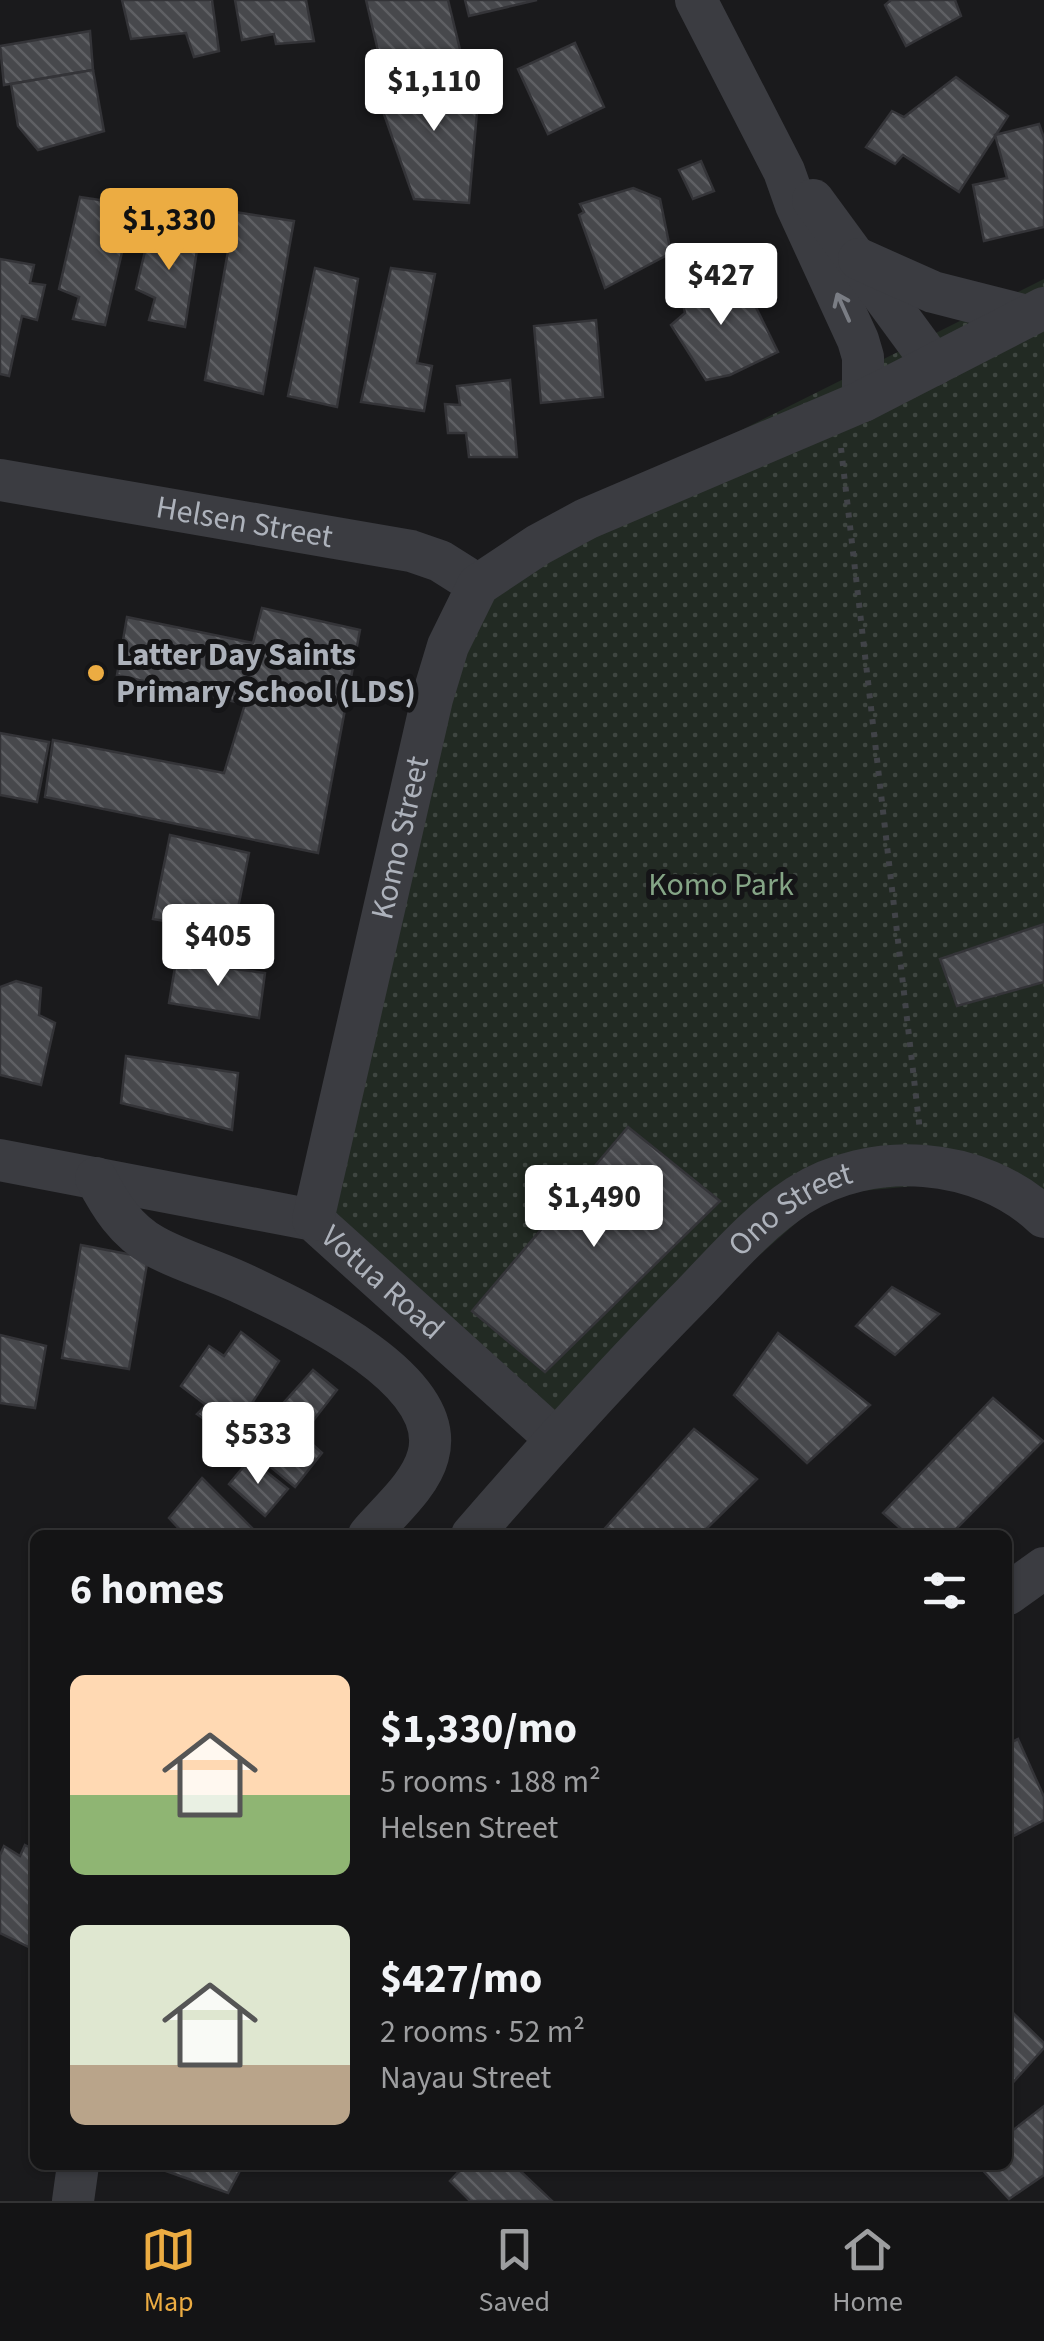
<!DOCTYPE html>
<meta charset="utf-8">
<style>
:root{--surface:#141415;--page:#212122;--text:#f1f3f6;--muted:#9d9ea0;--line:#333334;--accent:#ecac42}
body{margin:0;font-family:"Source Sans 3",sans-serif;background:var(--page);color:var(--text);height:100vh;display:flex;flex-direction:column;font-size:38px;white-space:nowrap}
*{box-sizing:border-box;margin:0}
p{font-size:32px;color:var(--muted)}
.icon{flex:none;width:55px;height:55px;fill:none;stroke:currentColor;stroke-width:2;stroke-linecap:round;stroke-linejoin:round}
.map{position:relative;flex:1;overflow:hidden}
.details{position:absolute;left:30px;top:1530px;width:982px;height:640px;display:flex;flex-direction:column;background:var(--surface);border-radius:15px;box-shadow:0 2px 8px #0004,0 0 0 2px var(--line)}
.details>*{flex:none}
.price{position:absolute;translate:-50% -85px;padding:0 22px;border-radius:10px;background:#fff;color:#222;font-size:32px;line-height:65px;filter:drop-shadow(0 2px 5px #0008)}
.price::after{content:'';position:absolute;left:50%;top:60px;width:30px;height:22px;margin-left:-15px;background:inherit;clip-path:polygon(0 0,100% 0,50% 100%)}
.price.on{background:var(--accent);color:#111}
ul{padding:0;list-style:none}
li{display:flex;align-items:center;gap:30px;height:250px;padding:0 40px}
li span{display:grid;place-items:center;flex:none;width:280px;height:200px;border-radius:15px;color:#555}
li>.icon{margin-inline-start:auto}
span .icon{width:120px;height:120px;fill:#fffc;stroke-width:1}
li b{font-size:42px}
h2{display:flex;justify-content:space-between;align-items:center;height:120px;padding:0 40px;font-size:42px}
.dock{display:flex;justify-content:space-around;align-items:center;height:140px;border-top:2px solid var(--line);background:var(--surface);font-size:28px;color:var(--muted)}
.dock a{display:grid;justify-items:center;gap:5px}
.dock .on{color:var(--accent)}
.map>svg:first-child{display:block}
</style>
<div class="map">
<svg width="1044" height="2201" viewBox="0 0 1044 2201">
<defs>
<pattern id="park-dots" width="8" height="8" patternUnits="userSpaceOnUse" patternTransform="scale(2.5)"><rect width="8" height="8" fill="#222a23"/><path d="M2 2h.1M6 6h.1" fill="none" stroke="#3f4641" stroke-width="1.8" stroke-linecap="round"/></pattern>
<pattern id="building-back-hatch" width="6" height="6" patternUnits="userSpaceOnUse" patternTransform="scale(2.5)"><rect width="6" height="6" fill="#47484c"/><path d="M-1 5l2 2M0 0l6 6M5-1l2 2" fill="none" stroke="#5f6064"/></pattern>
</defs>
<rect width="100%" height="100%" fill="#1a1a1c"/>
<path fill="url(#park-dots)" d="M1044 279V1220L978 1180 829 1194 547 1442 319 1220 457 572Z"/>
<g fill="url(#building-back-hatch)" stroke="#343438" stroke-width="2.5">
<path d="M122 0H212L219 51 194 57 186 33 131 39Z"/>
<path d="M235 0H306L314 41 276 44 274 34 242 40Z"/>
<path d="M366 0H448L464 66 384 76Z"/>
<path d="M465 0H537L469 16Z"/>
<path d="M891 0H955L961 16 906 46 885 5Z"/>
<path d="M90 31 93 70 4 85 0 46Z"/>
<path d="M575 43 604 107 548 134 518 69Z"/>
<path d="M455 67 477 112 469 203 414 199 379 100 425 70Z"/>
<path d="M93 70 104 131 38 150 18 126 11 84Z"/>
<path d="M956 77 1008 116 959 192 903 155 895 164 866 147 892 111 904 117Z"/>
<path d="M1039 124 1044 138V227L984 241 973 185 1007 178 995 135Z"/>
<path d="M701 161 714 191 693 199 679 170Z"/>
<path d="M633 188 660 199 671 253 605 288 579 215 584 212 580 204Z"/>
<path d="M80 197 133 205 105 325 73 319 79 297 59 289Z"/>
<path d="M235 212 294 221 263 394 205 380Z"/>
<path d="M151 226 200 231 185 327 149 320 155 298 136 289Z"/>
<path d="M0 259 34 265 30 283 45 285 37 320 22 316 9 376 0 374Z"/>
<path d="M315 268 358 279 337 407 288 396Z"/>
<path d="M391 268 435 274 417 363 432 366 424 411 361 402Z"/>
<path d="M705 270 726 294 744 283 778 352 730 375 706 380 671 325 685 313 679 285Z"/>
<path d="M596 320 603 397 541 403 534 326Z"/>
<path d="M510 380 517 457H469L466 433H448L445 404 460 405 457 386Z"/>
<path d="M262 608 360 630 318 853 45 797 53 740 224 773 245 704 117 675 127 617 253 643Z"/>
<path d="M0 733 49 742 37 802 0 795Z"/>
<path d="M170 835 249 853 233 933 153 919Z"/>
<path d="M1044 924V982L957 1006 940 959Z"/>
<path d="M176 961 265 973 259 1018 169 1003Z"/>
<path d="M16 981 41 988 39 1015 55 1023 41 1085 0 1075V987Z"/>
<path d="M126 1056 238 1073 232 1130 121 1103Z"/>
<path d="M628 1127 720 1201 545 1372 472 1311Z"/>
<path d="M81 1245 148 1258 129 1369 62 1358Z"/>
<path d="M892 1287 939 1314 895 1355 856 1326Z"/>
<path d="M241 1332 279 1361 238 1425 223 1416 214 1426 197 1414 206 1405 181 1386 209 1346 224 1356Z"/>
<path d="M778 1333 870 1405 807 1463 734 1395Z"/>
<path d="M0 1335 46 1346 35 1408 0 1403Z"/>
<path d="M313 1370 337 1390 302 1435 322 1453 295 1487 245 1446Z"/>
<path d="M993 1398 1043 1441 950 1535H908L883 1513Z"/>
<path d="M694 1429 757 1479 700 1535H599Z"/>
<path d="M250 1459 288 1489 265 1516 229 1484Z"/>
<path d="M202 1478 259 1535H185L169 1518Z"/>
<path d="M1018 1739 1044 1797V1820L1008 1839V1744Z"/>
<path d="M25 1845 35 1850V1950L0 1933V1855L4 1846 20 1856Z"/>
<path d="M1008 2008 1044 2043V2048L1008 2088Z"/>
<path d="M1044 2106V2175L1009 2199 978 2165H1008V2134Z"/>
<path d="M149 2165H243L228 2193Z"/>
<path d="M465 2165H514L552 2201H470L450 2181Z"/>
</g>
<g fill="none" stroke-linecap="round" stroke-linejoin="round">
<path stroke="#414348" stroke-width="6" stroke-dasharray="5 8" stroke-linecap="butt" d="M841 448 920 1131"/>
<g stroke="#3b3c41" stroke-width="42">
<path d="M696 0 784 171 796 205 858 340 863 357V401"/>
<path d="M813 200 934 365"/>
<path d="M859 259 933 292 1027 316"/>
<path id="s1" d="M0 480 411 551 440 561 478 585"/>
<path id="s2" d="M0 1160 313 1220 556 1439"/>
<path d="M96 1178C110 1205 126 1231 154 1246 181 1261 211 1269 239 1282 294 1308 450 1378 428 1456 420 1486 388 1512 369 1535"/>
<path id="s3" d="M313 1220 432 699 448 646 478 585 538 545 586 519 863 401 1044 308"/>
<path id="s4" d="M472 1535C543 1453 616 1372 692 1295 725 1261 758 1222 798 1196 871 1149 980 1156 1044 1217"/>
<path d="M1008 1594 1044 1568"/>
<path d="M73 2201 78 2165"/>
</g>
</g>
<defs><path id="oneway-shaft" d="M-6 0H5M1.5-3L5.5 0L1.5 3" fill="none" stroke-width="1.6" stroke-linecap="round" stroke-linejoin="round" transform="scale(2.5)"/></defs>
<use stroke="#7a7d84" href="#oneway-shaft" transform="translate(843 307) rotate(-114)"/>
<circle fill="#ecac42" stroke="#151517" stroke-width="4" cx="96" cy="673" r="10"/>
<g text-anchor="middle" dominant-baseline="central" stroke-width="10" stroke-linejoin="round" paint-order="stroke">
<g font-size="32" fill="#adb2bb" stroke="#151517">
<text stroke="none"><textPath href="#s1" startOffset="248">Helsen Street</textPath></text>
<text stroke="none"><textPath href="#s3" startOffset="392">Komo Street</textPath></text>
<text stroke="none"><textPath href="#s4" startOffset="458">Ono Street</textPath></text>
<text stroke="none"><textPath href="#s2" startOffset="412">Votua Road</textPath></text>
</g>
<g font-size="32" font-weight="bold" fill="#adb2bb" stroke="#151517" text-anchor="start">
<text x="116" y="655">Latter Day Saints<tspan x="116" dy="37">Primary School (LDS)</tspan></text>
</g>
<g font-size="32" fill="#85a586" stroke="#151517">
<text x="721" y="885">Komo Park</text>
</g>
</g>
</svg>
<b class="price" style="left:434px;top:134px">$1,110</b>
<b class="price on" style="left:169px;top:273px">$1,330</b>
<b class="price" style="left:721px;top:328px">$427</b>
<b class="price" style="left:218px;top:989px">$405</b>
<b class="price" style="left:594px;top:1250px">$1,490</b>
<b class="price" style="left:258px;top:1487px">$533</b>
<section class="details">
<h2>6 homes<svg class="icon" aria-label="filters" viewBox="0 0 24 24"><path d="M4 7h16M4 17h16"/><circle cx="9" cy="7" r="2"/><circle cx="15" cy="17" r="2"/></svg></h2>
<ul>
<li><span style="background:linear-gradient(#ffd9b3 60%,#8fb573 0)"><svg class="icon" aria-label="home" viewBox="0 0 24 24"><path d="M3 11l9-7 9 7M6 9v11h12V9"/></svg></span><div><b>$1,330/mo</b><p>5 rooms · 188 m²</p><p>Helsen Street</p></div></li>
<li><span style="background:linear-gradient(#dfe7d0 70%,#b9a48a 0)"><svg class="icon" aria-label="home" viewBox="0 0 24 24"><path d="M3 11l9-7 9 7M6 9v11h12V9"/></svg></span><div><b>$427/mo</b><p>2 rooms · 52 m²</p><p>Nayau Street</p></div></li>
</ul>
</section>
</div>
<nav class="dock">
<a class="on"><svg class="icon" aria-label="map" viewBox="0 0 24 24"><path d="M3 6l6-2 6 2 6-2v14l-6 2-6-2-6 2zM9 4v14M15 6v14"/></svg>Map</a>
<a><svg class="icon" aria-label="saved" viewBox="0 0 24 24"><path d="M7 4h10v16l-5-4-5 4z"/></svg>Saved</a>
<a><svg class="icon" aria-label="home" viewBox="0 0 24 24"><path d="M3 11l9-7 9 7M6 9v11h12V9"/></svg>Home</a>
</nav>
